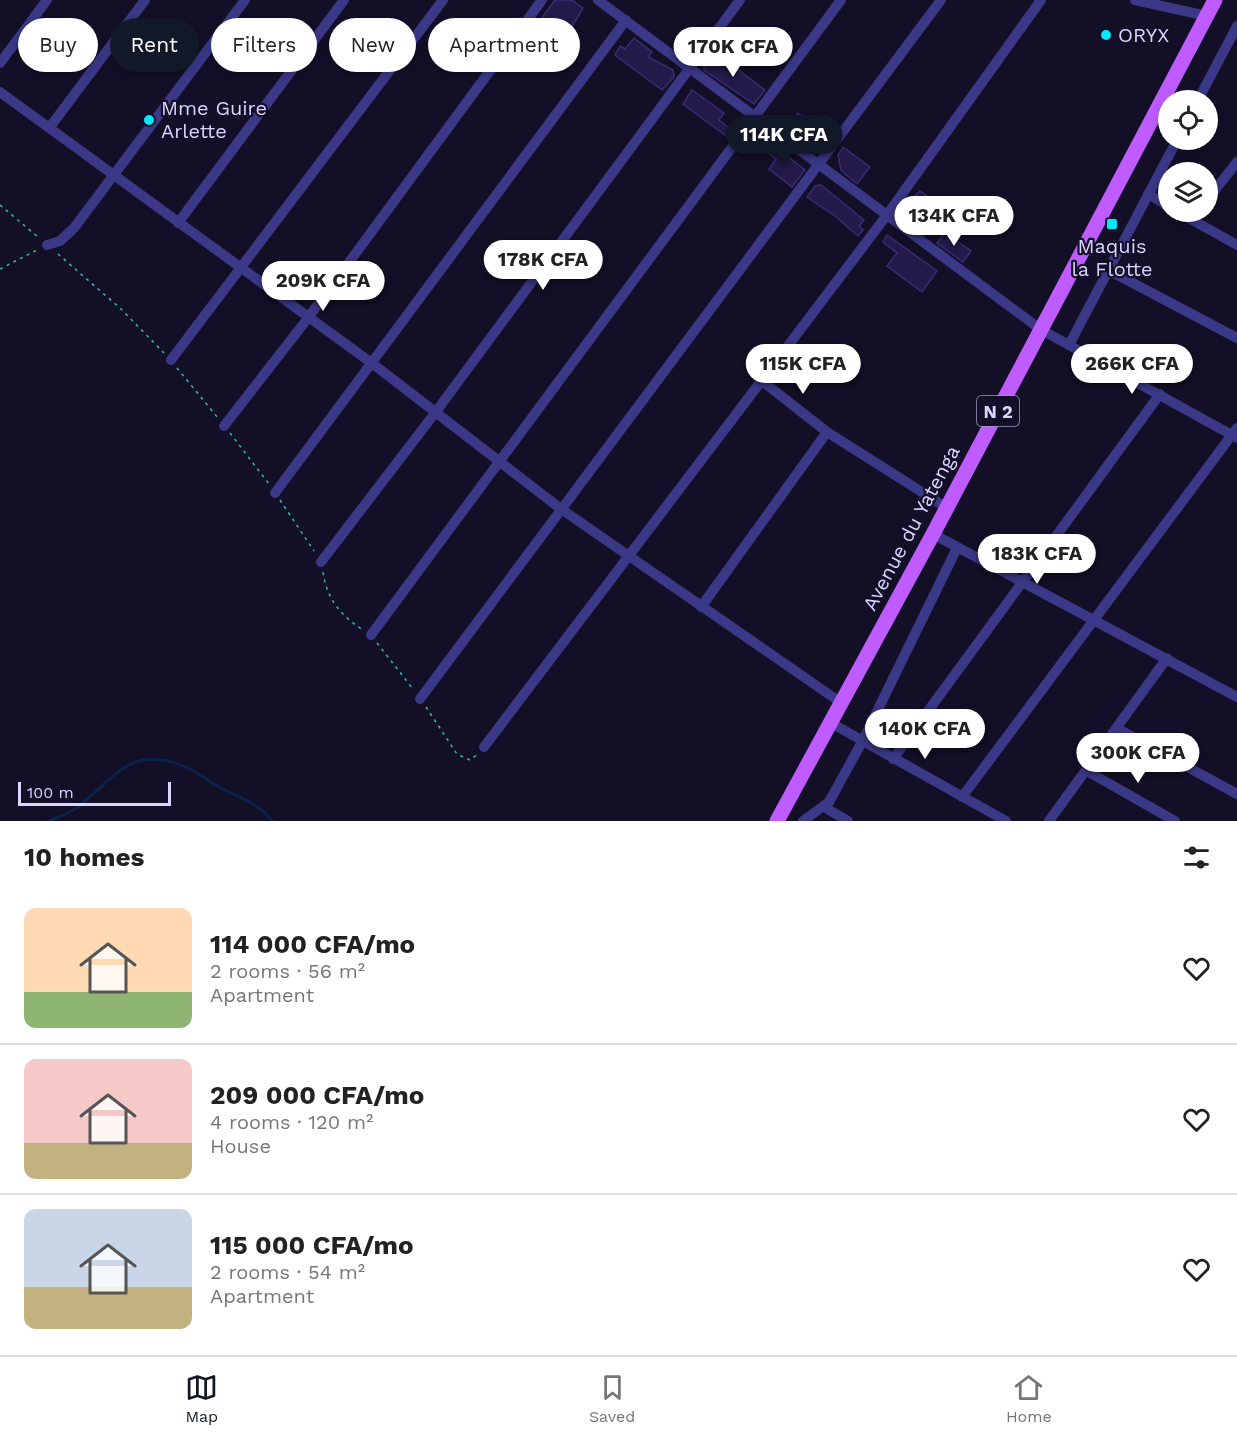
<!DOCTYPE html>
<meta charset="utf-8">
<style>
:root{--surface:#fff;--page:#f6f6f6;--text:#222;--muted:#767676;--line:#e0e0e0;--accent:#111827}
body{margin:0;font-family:"Work Sans",sans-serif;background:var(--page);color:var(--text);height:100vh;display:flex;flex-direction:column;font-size:22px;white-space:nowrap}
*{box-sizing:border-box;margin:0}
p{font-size:20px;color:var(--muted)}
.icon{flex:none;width:33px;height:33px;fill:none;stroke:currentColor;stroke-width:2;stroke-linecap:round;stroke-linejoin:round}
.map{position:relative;height:821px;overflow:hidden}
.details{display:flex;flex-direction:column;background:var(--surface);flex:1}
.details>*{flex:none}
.top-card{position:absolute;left:18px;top:18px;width:600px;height:54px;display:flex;gap:12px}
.fabs{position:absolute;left:1158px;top:90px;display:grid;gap:12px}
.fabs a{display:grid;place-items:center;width:60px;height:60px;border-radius:50%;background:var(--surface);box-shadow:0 3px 9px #0003;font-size:30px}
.scale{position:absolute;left:18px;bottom:15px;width:153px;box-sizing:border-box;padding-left:6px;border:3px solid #d9d5ff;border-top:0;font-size:16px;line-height:21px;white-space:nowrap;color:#d9d5ff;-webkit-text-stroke:4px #120f27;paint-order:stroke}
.price{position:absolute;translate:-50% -51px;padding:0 14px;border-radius:21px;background:#fff;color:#222;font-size:20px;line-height:39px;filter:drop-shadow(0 2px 3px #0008)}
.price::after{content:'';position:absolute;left:50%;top:36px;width:18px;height:14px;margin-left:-9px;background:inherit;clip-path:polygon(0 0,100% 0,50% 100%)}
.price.on{background:var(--accent);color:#fff}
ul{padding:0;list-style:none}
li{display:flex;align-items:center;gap:18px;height:150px;padding:0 24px}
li+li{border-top:2px solid var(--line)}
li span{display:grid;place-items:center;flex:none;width:168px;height:120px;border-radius:12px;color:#555}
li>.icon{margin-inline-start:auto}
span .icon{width:72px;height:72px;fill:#fffc;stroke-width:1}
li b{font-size:26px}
h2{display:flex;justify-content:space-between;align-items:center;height:72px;padding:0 24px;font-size:26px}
.pill{padding:0 21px;border-radius:27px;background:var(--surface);box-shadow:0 3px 9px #0003;font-size:21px;line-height:54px}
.pill.on{background:var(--accent);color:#fff}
.tabs{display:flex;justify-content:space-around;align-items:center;height:84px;border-top:2px solid var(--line);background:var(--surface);font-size:16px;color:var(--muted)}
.tabs a{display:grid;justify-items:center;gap:3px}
.tabs .on{color:var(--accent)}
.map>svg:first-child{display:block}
</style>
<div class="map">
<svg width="1237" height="821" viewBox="0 0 1237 821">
<rect width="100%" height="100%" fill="#120f27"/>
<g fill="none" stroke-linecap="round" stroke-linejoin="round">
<path stroke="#0b234a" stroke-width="3" d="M49 821C62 816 75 811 85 801 121 770 136 745 188 768 199 773 208 781 219 787 239 798 258 802 272 821"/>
</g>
<g fill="#231a49" stroke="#392c75" stroke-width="1.5">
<path d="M555 0H572L583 8 561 45 541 35 545 26 538 23Z"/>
<path d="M634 38 652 52 648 57 673 70 674 77 662 90 615 55 620 46 625 49Z"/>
<path d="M713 51 765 90 754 104 704 70V64Z"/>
<path d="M692 90 724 113 719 120 734 132 729 138 683 104Z"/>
<path d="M798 113 830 136 816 153 777 124 782 118 790 124Z"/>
<path d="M769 142 805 170 792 187 769 169 776 159 764 150Z"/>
<path d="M843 147 870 167 857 184 841 170 838 155Z"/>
<path d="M821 185 864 220 859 226 863 230 858 236 835 216 807 197 815 186Z"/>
<path d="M920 191 927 196 914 214 925 221 919 227 899 211Z"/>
<path d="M945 233 971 251 963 262 937 243Z"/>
<path d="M887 235 937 271 922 292 887 266 897 253 883 242Z"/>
</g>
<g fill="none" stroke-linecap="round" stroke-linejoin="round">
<g stroke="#2cbcb1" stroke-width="1.5" stroke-dasharray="3 4.5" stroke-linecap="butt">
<path d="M0 205 38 237"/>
<path d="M58 254 121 309 164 353"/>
<path d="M0 269 37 250"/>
<path d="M177 368 218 418"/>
<path d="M230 433 269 484"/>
<path d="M280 500 314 551"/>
<path d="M323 572C327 599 340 615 363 630"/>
<path d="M377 643 413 689"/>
<path d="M426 707 457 754 470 760 477 755"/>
</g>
<g stroke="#3a3887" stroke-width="10">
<path d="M598 0 1040 329 1237 438"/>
<path d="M1135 0 1207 16"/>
<path d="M0 63 47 0"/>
<path d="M0 92 373 364 561 509 840 702"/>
<path d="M1198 100 1237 26"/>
<path d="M50 127 145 0"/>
<path d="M1148 194 1168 206"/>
<path d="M1208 199 1237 162"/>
<path d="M1178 212 1237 245"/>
<path d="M178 223 344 0"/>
<path d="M47 245 60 241 74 228 245 0"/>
<path d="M1108 270 1237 338"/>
<path d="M1069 345 1177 140"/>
<path d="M171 360 443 0"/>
<path d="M762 381 827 432 947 508"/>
<path d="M224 426 308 318 542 0"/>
<path d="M275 493 626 20"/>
<path d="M933 534 1237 697"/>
<path d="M321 562 435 413 740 0"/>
<path d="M701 607 827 432"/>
<path d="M371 635 841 0"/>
<path d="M420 699 941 0"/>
<path d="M831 723 1006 821"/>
<path d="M1118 729 1237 794"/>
<path d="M484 747 887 215 1041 0"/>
<path d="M893 759 1160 394"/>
<path d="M1087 771 1175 821"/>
<path d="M962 797 1237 428"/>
<path d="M824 807 848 821"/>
<path d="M803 821 829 802 862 742 957 548"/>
<path d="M1049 821 1167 658"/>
</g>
<path stroke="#bf5cff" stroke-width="15" d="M777 821 933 534 1215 0"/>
</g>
<g fill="#01e9ff" stroke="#120f27" stroke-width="2">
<circle cx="1106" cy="35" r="6"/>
<circle cx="149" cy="120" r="6"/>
<rect x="1106" y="218" width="12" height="12" rx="3"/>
</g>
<g text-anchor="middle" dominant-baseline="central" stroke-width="4.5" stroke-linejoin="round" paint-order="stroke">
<rect fill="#120f27" stroke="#9d9abe" stroke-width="1.5" x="977" y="396" width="42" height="30" rx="4.5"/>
<g font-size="18" font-weight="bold" fill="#d9d5ff">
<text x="998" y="411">N 2</text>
</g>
<g font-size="20" fill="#d9d5ff" stroke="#120f27" text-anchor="start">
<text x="1118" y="35">ORYX</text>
<text x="161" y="108">Mme Guire<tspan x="161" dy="23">Arlette</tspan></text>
<text x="1112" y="246" text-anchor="middle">Maquis<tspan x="1112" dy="23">la Flotte</tspan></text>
</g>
<g font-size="20" fill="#d9d5ff" stroke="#120f27">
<text transform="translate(911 528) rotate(-62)">Avenue du Yatenga</text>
</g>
</g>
</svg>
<div class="fabs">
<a><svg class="icon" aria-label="locate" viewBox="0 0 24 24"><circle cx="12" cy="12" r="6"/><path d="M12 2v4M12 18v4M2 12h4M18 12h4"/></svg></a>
<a><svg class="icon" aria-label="layers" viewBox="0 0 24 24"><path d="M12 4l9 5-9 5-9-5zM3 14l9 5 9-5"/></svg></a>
</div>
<div class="scale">100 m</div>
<b class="price" style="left:733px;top:78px">170K CFA</b>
<b class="price on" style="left:784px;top:166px">114K CFA</b>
<b class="price" style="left:954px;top:247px">134K CFA</b>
<b class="price" style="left:543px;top:291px">178K CFA</b>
<b class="price" style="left:323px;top:312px">209K CFA</b>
<b class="price" style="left:803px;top:395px">115K CFA</b>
<b class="price" style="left:1132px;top:395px">266K CFA</b>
<b class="price" style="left:1037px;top:585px">183K CFA</b>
<b class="price" style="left:925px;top:760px">140K CFA</b>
<b class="price" style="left:1138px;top:784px">300K CFA</b>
<div class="top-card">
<a class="pill">Buy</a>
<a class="pill on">Rent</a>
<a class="pill">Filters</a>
<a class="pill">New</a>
<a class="pill">Apartment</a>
</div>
</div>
<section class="details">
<h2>10 homes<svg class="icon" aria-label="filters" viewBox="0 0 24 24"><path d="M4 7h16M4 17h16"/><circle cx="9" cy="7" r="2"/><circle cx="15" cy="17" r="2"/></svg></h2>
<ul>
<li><span style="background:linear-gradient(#ffd9b3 70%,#8fb573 0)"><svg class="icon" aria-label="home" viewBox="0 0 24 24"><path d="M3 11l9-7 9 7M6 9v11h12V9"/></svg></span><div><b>114 000 CFA/mo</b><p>2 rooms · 56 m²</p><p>Apartment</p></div><svg class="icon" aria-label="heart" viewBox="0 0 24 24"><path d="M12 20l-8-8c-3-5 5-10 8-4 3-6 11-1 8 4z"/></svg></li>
<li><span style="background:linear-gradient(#f6c9c9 70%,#c2b280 0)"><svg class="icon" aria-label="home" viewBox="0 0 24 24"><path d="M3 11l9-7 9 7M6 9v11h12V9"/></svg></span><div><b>209 000 CFA/mo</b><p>4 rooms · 120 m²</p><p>House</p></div><svg class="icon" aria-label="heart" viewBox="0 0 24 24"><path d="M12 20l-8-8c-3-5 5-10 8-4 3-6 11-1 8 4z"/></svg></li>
<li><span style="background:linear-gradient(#c9d6e8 65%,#c2b280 0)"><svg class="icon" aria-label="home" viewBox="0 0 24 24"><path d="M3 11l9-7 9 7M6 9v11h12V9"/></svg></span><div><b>115 000 CFA/mo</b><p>2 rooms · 54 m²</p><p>Apartment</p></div><svg class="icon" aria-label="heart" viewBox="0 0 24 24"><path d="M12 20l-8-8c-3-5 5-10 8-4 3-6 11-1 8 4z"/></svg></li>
</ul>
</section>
<nav class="tabs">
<a class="on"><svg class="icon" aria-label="map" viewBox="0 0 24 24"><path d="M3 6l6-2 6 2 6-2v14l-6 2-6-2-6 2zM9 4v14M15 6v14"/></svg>Map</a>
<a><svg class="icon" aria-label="saved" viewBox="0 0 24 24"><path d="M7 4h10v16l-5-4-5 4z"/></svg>Saved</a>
<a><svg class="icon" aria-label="home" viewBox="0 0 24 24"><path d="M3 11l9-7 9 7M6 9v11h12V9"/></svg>Home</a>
</nav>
